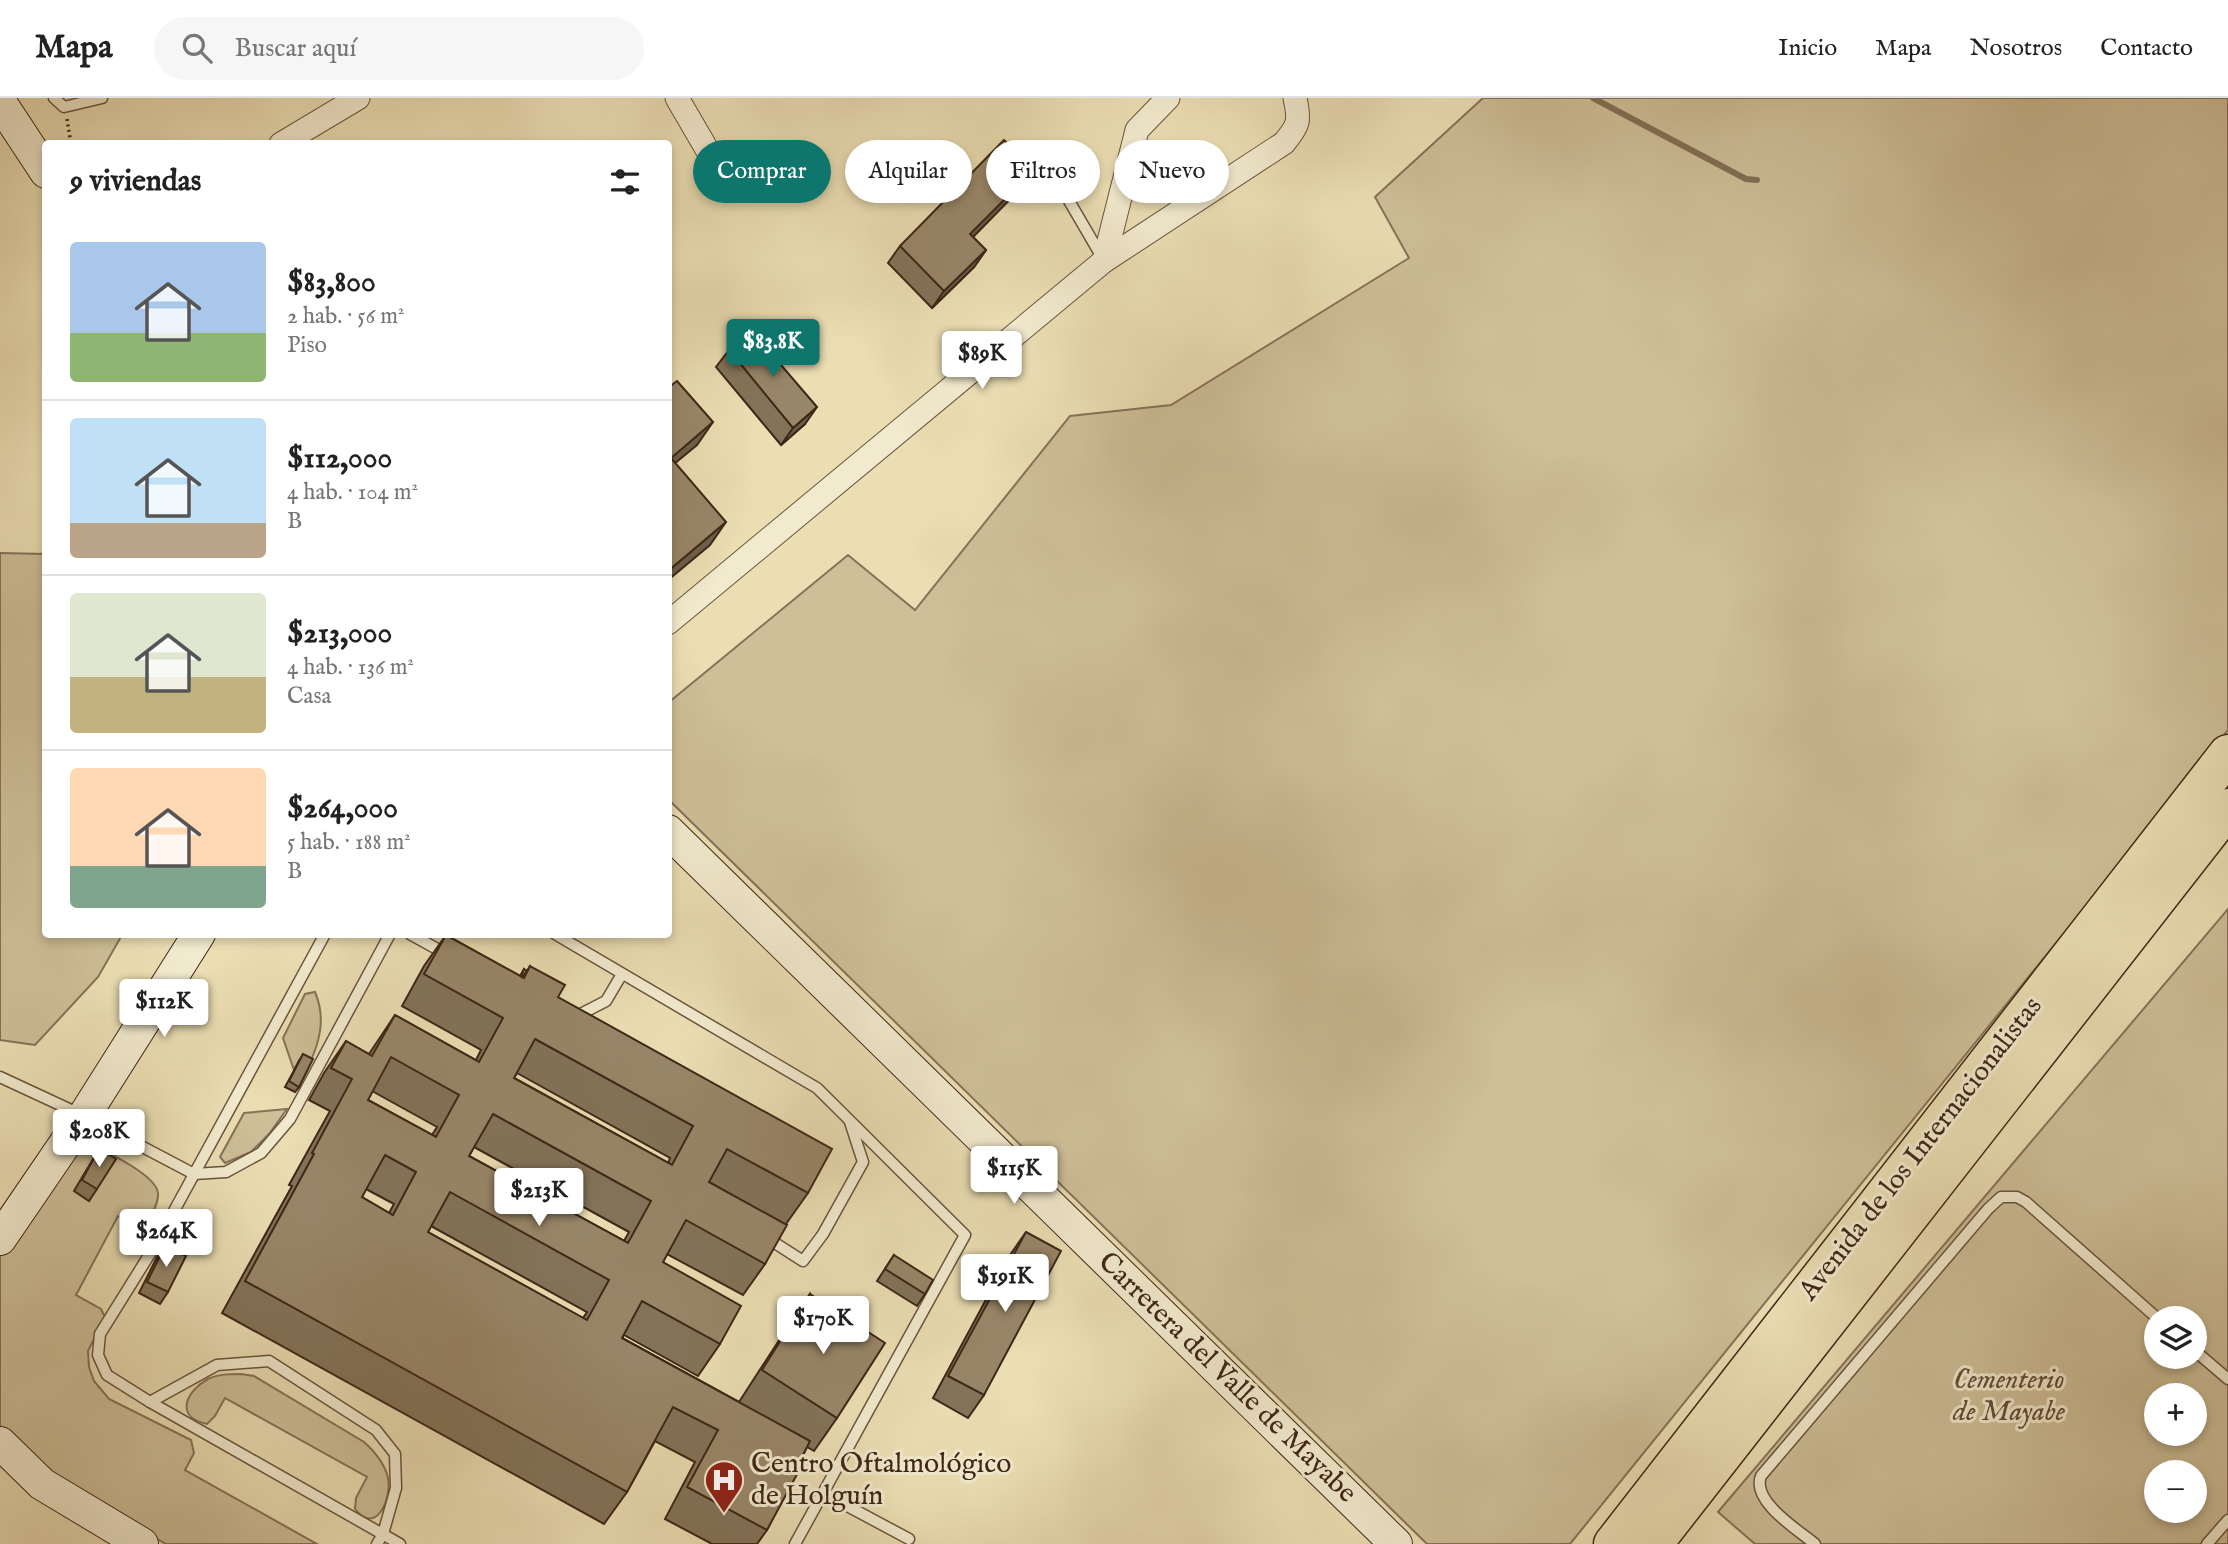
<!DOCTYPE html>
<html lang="es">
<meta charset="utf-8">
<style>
:root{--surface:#fff;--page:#f6f6f6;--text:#222;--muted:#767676;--line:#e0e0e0;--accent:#0f766e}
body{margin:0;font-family:"IM FELL English",serif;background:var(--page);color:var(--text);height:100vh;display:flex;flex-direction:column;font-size:26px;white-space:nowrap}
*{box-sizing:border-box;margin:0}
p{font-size:23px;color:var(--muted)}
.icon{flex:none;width:38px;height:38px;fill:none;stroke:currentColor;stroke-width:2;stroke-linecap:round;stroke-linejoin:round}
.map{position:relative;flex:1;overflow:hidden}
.details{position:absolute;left:42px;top:42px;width:630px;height:798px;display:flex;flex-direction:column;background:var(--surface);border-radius:7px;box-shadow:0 4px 10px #0003}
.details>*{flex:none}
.top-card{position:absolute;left:693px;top:42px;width:665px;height:63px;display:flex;gap:14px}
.buttons{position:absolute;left:2144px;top:1208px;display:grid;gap:14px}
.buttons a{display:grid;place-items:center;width:63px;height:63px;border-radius:50%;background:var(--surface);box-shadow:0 4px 10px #0003;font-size:35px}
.price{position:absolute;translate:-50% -60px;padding:0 16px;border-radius:7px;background:#fff;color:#222;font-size:23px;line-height:46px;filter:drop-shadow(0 2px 4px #0008)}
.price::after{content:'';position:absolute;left:50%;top:42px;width:21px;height:16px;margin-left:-10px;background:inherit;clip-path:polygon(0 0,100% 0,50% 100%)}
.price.current{background:var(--accent);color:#fff}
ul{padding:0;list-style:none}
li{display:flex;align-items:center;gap:21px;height:175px;padding:0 28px}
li+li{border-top:2px solid var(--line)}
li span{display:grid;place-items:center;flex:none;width:196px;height:140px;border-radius:7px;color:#555}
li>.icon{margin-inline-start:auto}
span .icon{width:84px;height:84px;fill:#fffc;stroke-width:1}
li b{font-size:30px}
h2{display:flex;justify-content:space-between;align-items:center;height:84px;padding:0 28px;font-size:30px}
.pill{padding:0 24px;border-radius:32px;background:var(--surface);box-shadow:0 4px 10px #0003;font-size:24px;line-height:63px}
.pill.current{background:var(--accent);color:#fff}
header{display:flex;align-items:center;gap:42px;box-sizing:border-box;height:98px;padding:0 35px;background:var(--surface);border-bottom:2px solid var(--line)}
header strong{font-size:33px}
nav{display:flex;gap:38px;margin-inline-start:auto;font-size:24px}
.search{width:490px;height:63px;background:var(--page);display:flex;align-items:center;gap:18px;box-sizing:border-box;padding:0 24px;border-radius:38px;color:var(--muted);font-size:26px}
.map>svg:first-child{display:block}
</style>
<header>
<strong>Mapa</strong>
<div class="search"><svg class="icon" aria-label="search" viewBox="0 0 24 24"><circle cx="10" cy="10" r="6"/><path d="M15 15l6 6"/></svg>Buscar aquí</div>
<nav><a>Inicio</a><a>Mapa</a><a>Nosotros</a><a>Contacto</a></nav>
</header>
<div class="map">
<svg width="2228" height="1446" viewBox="0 0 2228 1446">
<rect width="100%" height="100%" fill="#ebdeb3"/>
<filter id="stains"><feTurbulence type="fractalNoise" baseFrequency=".00286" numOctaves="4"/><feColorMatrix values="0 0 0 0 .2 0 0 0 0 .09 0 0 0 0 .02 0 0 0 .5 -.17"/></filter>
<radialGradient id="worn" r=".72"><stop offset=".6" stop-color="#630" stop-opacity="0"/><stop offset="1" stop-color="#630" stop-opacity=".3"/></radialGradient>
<g fill="#cebf98" stroke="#867258" stroke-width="2" fill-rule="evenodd">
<path d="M1483 0H2228V632L1570 1446H1427L669 702 668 605 848 457 915 512 1070 318 1171 307 1409 160 1375 99Z"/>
<path d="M0 455 45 456 46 836 122 837 98 879 35 947 0 942Z"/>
<path d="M2228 811V1446H1755L1718 1414ZM2156 1220H2194V1258H2156ZM2156 1297H2194V1335H2156ZM2156 1374H2194V1412H2156Z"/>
<path d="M315 894C326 920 320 943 309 967L299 962 294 972 283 940 305 896Z"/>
<path d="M287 1011 269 1036 251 1054 225 1065 220 1059 244 1015Z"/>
<path d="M86 1043C102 1052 156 1076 158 1095 159 1106 149 1122 144 1132L118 1118 76 1197 101 1211 105 1219 88 1253 89 1269 94 1283 109 1301 191 1342 194 1355 185 1372 317 1446H166L98 1407 0 1338V1155Z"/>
<path d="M241 1276 254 1278 364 1344C374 1353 385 1366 388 1380 392 1401 376 1438 355 1411L356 1400 367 1379 225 1300 215 1318 207 1326C174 1319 186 1293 208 1281 218 1276 230 1276 241 1276Z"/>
</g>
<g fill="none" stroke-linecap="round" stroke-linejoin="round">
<path stroke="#826f55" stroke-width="6" d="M1593 0 1746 81 1757 82"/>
<g stroke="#69543e" stroke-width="13">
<g id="lane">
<path d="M54 0 64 9 102 0"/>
<path d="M1040 53 1103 161"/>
<path d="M325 836 156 1146 100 1236 98 1257 107 1277 150 1304 400 1446"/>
<path d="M410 836 448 857"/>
<path d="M555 836 817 990 965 1137 795 1446"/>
<path d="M575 919 606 903 622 876"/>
<path d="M0 979 84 1018 194 1076 226 1074 261 1055 290 1021 390 836"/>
<path d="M767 1140 803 1163 823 1136 863 1064 850 1024"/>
<path d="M2194 1252 2228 1281"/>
<path d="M150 1304 217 1267 269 1263 376 1332 395 1356 396 1390 383 1436 377 1446"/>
<path d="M823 1395 909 1441"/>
<path d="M1815 1446C1798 1432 1751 1403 1761 1378L1988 1111 2001 1099H2017L2026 1104 2157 1220"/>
<path d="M2207 1446 2228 1422"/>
</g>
</g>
<g stroke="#69543e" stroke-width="25">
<g id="street">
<path d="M677 0 719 72"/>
<path d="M281 46 358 0"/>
<path d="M1104 163 1137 32 1168 0"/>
<path d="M668 525 1104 163 1284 45C1299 27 1300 23 1295 0"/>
</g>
</g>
<g stroke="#3e2617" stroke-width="34">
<g id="secondary">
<path d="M0 4 46 74"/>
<path d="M668 733 1396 1446"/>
<path d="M0 1141 84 1018 199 836"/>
<path d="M0 1345 42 1386 142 1446"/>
</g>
</g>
<g stroke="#3e2617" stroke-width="41">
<g id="highway">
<path d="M1613 1446 2228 656"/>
<path d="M1653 1446 2228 710"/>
</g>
</g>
<path stroke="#3e2617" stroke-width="3.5" stroke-dasharray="2 3.5" stroke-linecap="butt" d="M67 21 71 46"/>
<use href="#lane" stroke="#f2eace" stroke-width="10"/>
<use href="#street" stroke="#f2eace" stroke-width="23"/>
<use href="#secondary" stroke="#f2eace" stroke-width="32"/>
<use href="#highway" stroke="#ebdeb3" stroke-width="38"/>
</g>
<g fill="#837359" stroke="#3e2617" stroke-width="2" fill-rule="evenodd">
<path d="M1034 72 1022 89 973 139 986 152 974 169 932 210 888 165 900 148Z"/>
<path d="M729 252 805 326 781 347 716 269Z"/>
<path d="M446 837 520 878 524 871 527 873 530 868 558 899 808 1095 786 1126 765 1166 743 1197 667 1156 663 1164 720 1246 698 1278 624 1237 622 1240 739 1304 787 1230 810 1196 837 1320 814 1353 807 1349 767 1432 757 1446H712L665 1421 695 1364 655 1343 627 1394 604 1426 222 1215 292 1088 289 1087 330 1013 309 1002 324 975 346 943 369 956 395 917 476 962 481 952 402 908 424 868ZM517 975 670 1060 668 1065 514 980ZM372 993 437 1029 432 1037 368 1002ZM474 1049 629 1134 624 1143 469 1058ZM366 1091 394 1106 389 1115 362 1099ZM431 1128 587 1214 583 1220 428 1134Z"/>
<path d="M303 956 299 989 295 994 285 989Z"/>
<path d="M99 1051 97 1091 89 1103 74 1093Z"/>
<path d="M1026 1134 984 1297 968 1320 933 1300 1010 1157Z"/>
<path d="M165 1148 168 1194 160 1206 139 1195 157 1159Z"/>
<path d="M894 1157 925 1196 917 1208 877 1183Z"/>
</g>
<g fill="#6a5e49" stroke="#3e2617" stroke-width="2">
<path d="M1034 72 1022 89 958 154 970 136Z"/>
<path d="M986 152 974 169 932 210 944 193Z"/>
<path d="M817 309 805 326 781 347 793 330Z"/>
<path d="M713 324 697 347 668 371 671 360Z"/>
<path d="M726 424 710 447 668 482V473Z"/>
</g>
<g fill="#988668" stroke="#3e2617" stroke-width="2" fill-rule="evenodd">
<path d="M1004 42 1034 72 970 136 986 152 944 193 900 148Z"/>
<path d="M752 233 817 309 793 330 729 252Z"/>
<path d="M677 283 713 324 671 360 726 424 668 473V290Z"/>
<path d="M446 837 524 880 530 868 565 887 558 899 832 1051 808 1095 727 1051 709 1084 787 1127 765 1166 686 1122 663 1164 741 1208 720 1246 642 1203 622 1240 810 1343 799 1365 802 1367 767 1432 687 1389 718 1332 673 1309 627 1394 245 1183 314 1056 312 1055 352 981 331 970 346 943 372 958 395 917 479 964 503 920 424 876ZM535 941 693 1028 672 1067 514 980ZM391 959 459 997 436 1039 368 1002ZM493 1016 651 1103 628 1145 469 1058ZM385 1057 416 1074 393 1117 362 1099ZM450 1094 609 1182 587 1222 428 1134Z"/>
<path d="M524 871 527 873 522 879 521 878Z"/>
<path d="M303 956 313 961 299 989 289 983Z"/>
<path d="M99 1051 116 1061 97 1091 82 1082Z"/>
<path d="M1026 1134 1061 1153 984 1297 948 1278Z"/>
<path d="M165 1148 186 1158 168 1194 147 1184Z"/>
<path d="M894 1157 933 1182 925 1196 885 1171Z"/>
<path d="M810 1196 885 1245 837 1320 762 1272Z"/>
</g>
<defs>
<g id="hospital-pin" transform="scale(2.0125)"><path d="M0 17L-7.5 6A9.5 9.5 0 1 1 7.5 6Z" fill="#8f2418" stroke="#f2eace"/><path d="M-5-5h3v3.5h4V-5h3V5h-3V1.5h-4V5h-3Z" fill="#fff"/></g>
</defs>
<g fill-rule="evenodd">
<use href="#hospital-pin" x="724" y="1382"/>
</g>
<g text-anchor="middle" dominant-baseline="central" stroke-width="6" stroke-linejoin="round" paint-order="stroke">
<g font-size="28" fill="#3e2617" stroke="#f2eace">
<text transform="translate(1921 1051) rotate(-52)">Avenida de los Internacionalistas</text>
<text transform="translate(1227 1280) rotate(44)">Carretera del Valle de Mayabe</text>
</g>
<g font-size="28" font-style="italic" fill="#624c37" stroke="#f2eace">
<text x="2009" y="1282">Cementerio<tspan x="2009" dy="32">de Mayabe</tspan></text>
</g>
<g font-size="28" fill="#3e2617" stroke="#f2eace" text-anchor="start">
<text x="751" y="1366">Centro Oftalmológico<tspan x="751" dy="32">de Holguín</tspan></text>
</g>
</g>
<rect width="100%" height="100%" filter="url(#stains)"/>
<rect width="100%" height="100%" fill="url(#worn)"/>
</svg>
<div class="buttons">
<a><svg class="icon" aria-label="layers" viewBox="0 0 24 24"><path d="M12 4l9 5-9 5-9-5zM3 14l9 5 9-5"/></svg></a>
<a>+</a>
<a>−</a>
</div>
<b class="price current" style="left:773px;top:281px">$83.8K</b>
<b class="price" style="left:982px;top:293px">$89K</b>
<b class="price" style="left:164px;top:941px">$112K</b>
<b class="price" style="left:99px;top:1071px">$208K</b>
<b class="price" style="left:1014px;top:1108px">$115K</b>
<b class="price" style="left:539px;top:1130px">$213K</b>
<b class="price" style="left:166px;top:1171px">$264K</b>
<b class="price" style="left:1005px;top:1216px">$191K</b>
<b class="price" style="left:823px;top:1258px">$170K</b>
<div class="top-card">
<a class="pill current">Comprar</a>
<a class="pill">Alquilar</a>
<a class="pill">Filtros</a>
<a class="pill">Nuevo</a>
</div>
<section class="details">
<h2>9 viviendas<svg class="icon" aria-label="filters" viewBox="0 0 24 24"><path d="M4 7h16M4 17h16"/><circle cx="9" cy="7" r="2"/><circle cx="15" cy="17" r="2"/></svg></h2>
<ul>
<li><span style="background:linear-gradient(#a9c7e8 65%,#8fb573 0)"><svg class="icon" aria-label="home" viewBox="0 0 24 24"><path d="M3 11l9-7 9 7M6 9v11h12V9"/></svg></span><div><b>$83,800</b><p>2 hab. · 56 m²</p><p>Piso</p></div></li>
<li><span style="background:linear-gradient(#bfe0f5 75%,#b9a48a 0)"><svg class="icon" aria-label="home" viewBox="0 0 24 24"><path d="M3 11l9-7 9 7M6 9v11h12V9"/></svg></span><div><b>$112,000</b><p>4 hab. · 104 m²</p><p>B</p></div></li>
<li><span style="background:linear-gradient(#dfe7d0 60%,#c2b280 0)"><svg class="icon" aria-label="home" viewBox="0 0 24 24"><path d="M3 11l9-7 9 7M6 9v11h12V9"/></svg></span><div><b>$213,000</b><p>4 hab. · 136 m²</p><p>Casa</p></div></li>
<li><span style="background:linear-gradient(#ffd9b3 70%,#7fa58c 0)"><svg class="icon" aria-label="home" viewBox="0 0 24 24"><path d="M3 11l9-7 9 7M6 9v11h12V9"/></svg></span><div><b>$264,000</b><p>5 hab. · 188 m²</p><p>B</p></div></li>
</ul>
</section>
</div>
